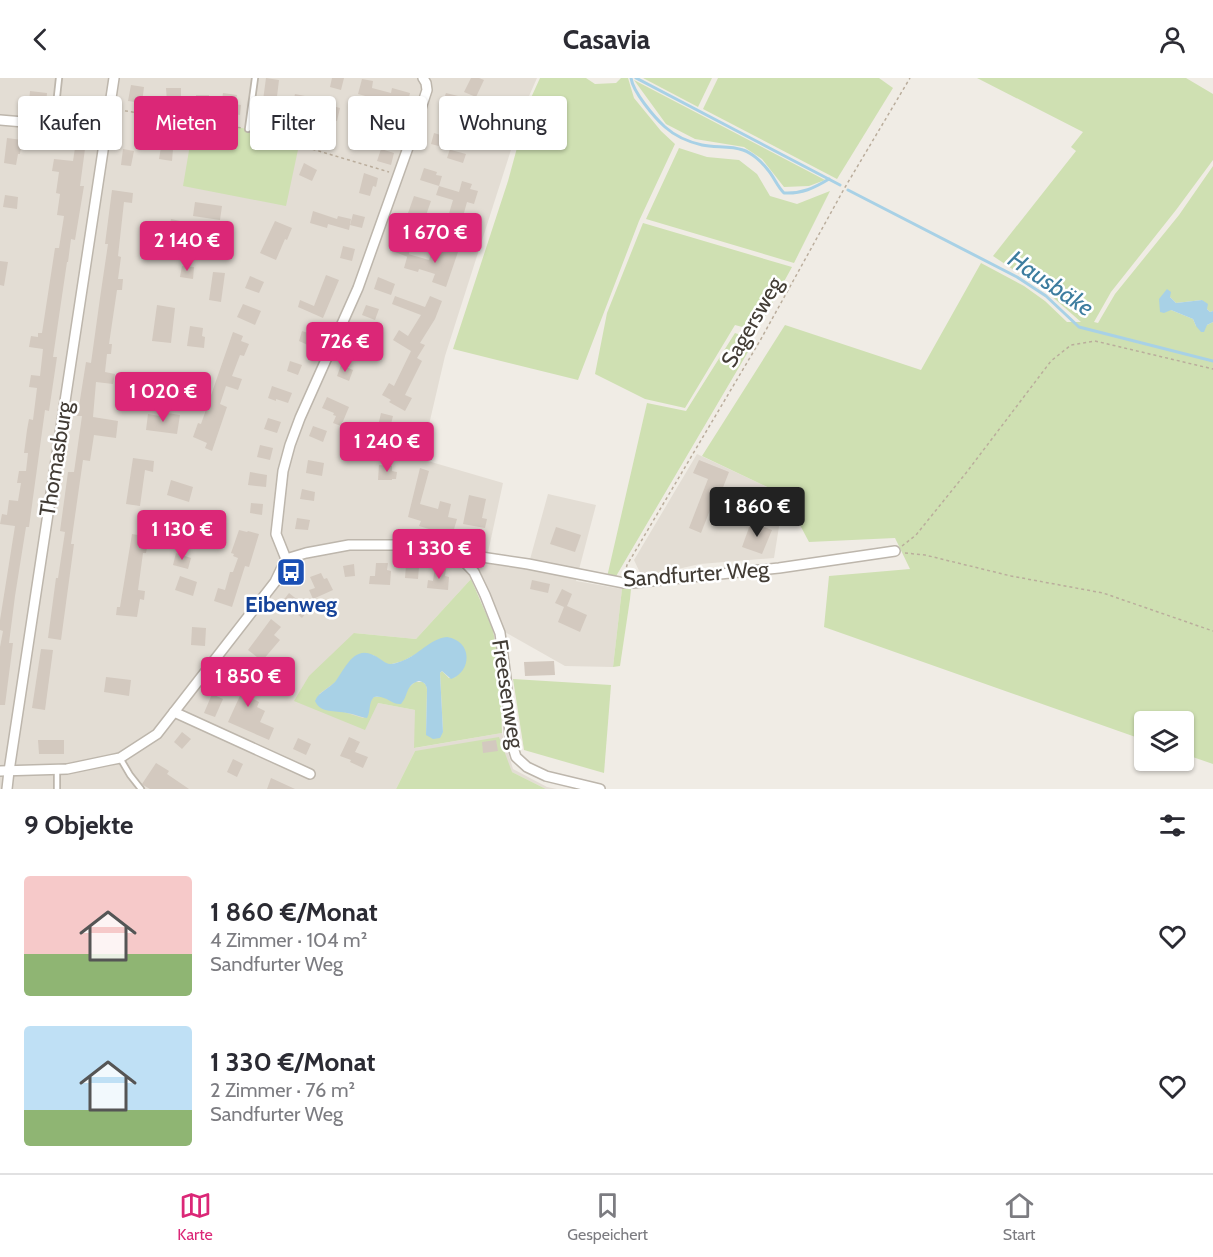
<!DOCTYPE html>
<html lang="de">
<meta charset="utf-8">
<style>
:root{--surface:#fff;--page:#f2f2f3;--text:#2b2b33;--muted:#7c7c81;--line:#e1e1e2;--accent:#db2777}
body{margin:0;font-family:Cabin,sans-serif;background:var(--page);color:var(--text);height:100vh;display:flex;flex-direction:column;font-size:22px;white-space:nowrap}
*{box-sizing:border-box;margin:0}
p{font-size:20px;color:var(--muted)}
.icon{flex:none;width:33px;height:33px;fill:none;stroke:currentColor;stroke-width:2;stroke-linecap:round;stroke-linejoin:round}
.map{position:relative;height:711px;overflow:hidden}
.sheet{display:flex;flex-direction:column;background:var(--surface);flex:1}
.sheet>*{flex:none}
.top-card{position:absolute;left:18px;top:18px;width:600px;height:54px;display:flex;gap:12px}
.buttons{position:absolute;left:1134px;top:633px;display:grid;gap:12px}
.buttons a{display:grid;place-items:center;width:60px;height:60px;border-radius:6px;background:var(--surface);box-shadow:0 2px 4px #0004;font-size:30px}
.price{position:absolute;translate:-50% -51px;padding:0 14px;border-radius:6px;background:var(--accent);color:#fff;font-size:20px;line-height:39px;filter:drop-shadow(0 2px 3px #0008)}
.price::after{content:'';position:absolute;left:50%;top:36px;width:18px;height:14px;margin-left:-9px;background:inherit;clip-path:polygon(0 0,100% 0,50% 100%)}
.price.active{background:#222;color:#fff}
ul{padding:0;list-style:none}
li{display:flex;align-items:center;gap:18px;height:150px;padding:0 24px}
li span{display:grid;place-items:center;flex:none;width:168px;height:120px;border-radius:6px;color:#555}
li>.icon{margin-inline-start:auto}
span .icon{width:72px;height:72px;fill:#fffc;stroke-width:1}
li b{font-size:26px}
h2{display:flex;justify-content:space-between;align-items:center;height:72px;padding:0 24px;font-size:26px}
.chip{padding:0 21px;border-radius:6px;background:var(--surface);box-shadow:0 2px 4px #0004;font-size:21px;line-height:54px}
.chip.active{background:var(--accent);color:#fff}
header{display:flex;justify-content:space-between;align-items:center;height:78px;padding:0 24px;background:var(--surface);font-size:27px;font-weight:700}
.tabs{display:flex;justify-content:space-around;align-items:center;height:84px;border-top:2px solid var(--line);background:var(--surface);font-size:16px;color:var(--muted)}
.tabs a{display:grid;justify-items:center;gap:3px}
.tabs .active{color:var(--accent)}
.map>svg:first-child{display:block}
</style>
<header><svg class="icon" aria-label="back" viewBox="0 0 24 24"><path d="M15 5l-7 7 7 7"/></svg>Casavia<svg class="icon" aria-label="person" viewBox="0 0 24 24"><circle cx="12" cy="8" r="4"/><path d="M4 21q1-7 8-7t8 7"/></svg></header>
<div class="map">
<svg width="1213" height="711" viewBox="0 0 1213 711">
<rect width="100%" height="100%" fill="#f0ece5"/>
<g fill="#e3ddd4">
<path d="M0 0H537L526 25 445 278 421 381 503 405 487 479 529 485 548 416 596 427 576 503 622 511 613 589 565 588 503 553 479 494 471 501 416 561 354 555 378 625 415 632V670L502 655 513 691 547 709 557 711H546L512 694 415 673 396 711H0Z"/>
<path d="M697 376 784 417 774 480 700 486 642 499 634 482Z"/>
</g>
<g fill="#cfe0b2" fill-rule="evenodd">
<path d="M540 0H586L595 6 616 5 621 0H628L634 20 661 53 675 66 639 143 578 302 453 271 508 103 530 22Z"/>
<path d="M643 0H712L698 29Z"/>
<path d="M718 0H879L893 10 837 101 703 31Z"/>
<path d="M977 0H1186L1213 16V82L1176 132 1111 214 1094 244 1098 245 1115 216 1179 137 1213 88V233L1210 234 1207 231 1202 222 1176 225 1170 219 1167 211 1171 232 1193 241 1196 248 1207 247 1213 244V686L1184 676V644H1144V662L824 549 829 498 910 491 895 460 809 464 784 417 702 378 785 247 921 292 981 185 1024 208 1045 223 1067 244H1081L1048 215 993 178 1076 73 1071 69 1083 54Z"/>
<path d="M634 2 825 102 809 108 784 109 762 81 744 69 695 61 666 46Z"/>
<path d="M194 43 248 51 299 67 286 128 183 108Z"/>
<path d="M679 70 707 79 739 82 757 96 770 118 797 126 830 113 794 185 646 141Z"/>
<path d="M643 145 792 189 757 253 735 247 685 330 645 321 595 296 607 235Z"/>
<path d="M735 255 755 262 615 500 607 499 647 325 686 333Z"/>
<path d="M471 501 493 552 500 593 502 655 414 670 415 632 378 625 365 652 294 623 309 598 354 555 416 561ZM420 574 456 599 449 600 442 593 440 595 443 654 426 657 427 611 426 607 423 604H415L408 610 406 615 393 624 384 619H374L370 623 368 637 363 640 344 634 319 616 373 577 388 587 403 583Z"/>
<path d="M622 511H631L630 521 620 588 613 589Z"/>
<path d="M513 601 611 607 604 695 524 672Z"/>
<path d="M499 659 512 694 546 711H396L415 673Z"/>
</g>
<g fill="#a8d1e6">
<path d="M1167 211 1171 214 1170 219 1176 225 1202 222 1208 226 1207 231 1210 234 1213 233V244L1207 247 1204 254H1201L1196 248 1193 241 1171 232 1164 235 1160 234 1159 221Z"/>
<path d="M447 559C473 563 472 594 451 601L442 593 440 595 443 654 440 660 433 661 426 657 427 611C426 606 424 604 419 603 405 607 409 617 401 626 391 627 387 617 374 619 368 625 371 633 367 640 360 639 354 636 347 635 335 632 321 636 315 623L317 619C322 613 329 610 335 604 344 593 353 567 373 577 387 583 384 590 402 583 419 577 429 561 447 559Z"/>
</g>
<g fill="none" stroke-linecap="round" stroke-linejoin="round">
<g stroke="#a8d1e6" stroke-width="3">
<path d="M631 0C633 14 654 39 665 49 675 58 689 64 702 67 715 70 730 67 743 72 752 75 762 84 768 92 774 99 777 108 784 115 802 116 814 110 829 101"/>
<path d="M636 0 840 107"/>
<path d="M848 112 1017 199 1046 218 1079 249 1213 283"/>
</g>
</g>
<g fill="#d3c9bf">
<path d="M266 0 279 2 275 35 281 36 279 48 260 45Z"/>
<path d="M332 0H344L341 12 330 9Z"/>
<path d="M471 0H479L484 2 476 19 464 14Z"/>
<path d="M362 1 373 3 372 10 391 15 392 10 410 15 407 27 396 25 395 28 386 26 380 24V22L358 16Z"/>
<path d="M131 7 144 9 142 25 128 23Z"/>
<path d="M166 10H181V23L167 24Z"/>
<path d="M30 13 47 15 46 26 29 24Z"/>
<path d="M223 15 237 17 235 26 241 27 240 37 220 34Z"/>
<path d="M446 15 458 18 455 30 442 26Z"/>
<path d="M295 16 310 19 309 22 340 30 337 43 326 40 321 57 332 60 329 72 306 65 314 39 291 34Z"/>
<path d="M196 17H209L210 30H197Z"/>
<path d="M392 42 403 45 399 58 388 55Z"/>
<path d="M155 45 168 48 165 63 152 61Z"/>
<path d="M449 53 456 55 451 72 466 76 463 85 447 80 450 71 431 66 434 55 447 59Z"/>
<path d="M7 60 22 62 20 76H18L16 87 4 85Z"/>
<path d="M161 69 173 71 172 83 159 81Z"/>
<path d="M75 70 85 71 80 108H84L75 162 71 161 68 184H67L53 279H57L49 333 45 332 29 449H26L15 518 9 565H13L5 627H0V569L3 553 0 552V542L15 448 0 446 2 436 7 437 9 422 18 423 21 405H17L19 393H26L28 375H24L27 352 29 341 33 342 37 310 29 309 31 297 40 298 43 271 29 269 31 258 38 259V255H42L55 170H59L64 138 57 137 60 116 56 115 59 94 52 93 54 81 73 83Z"/>
<path d="M123 71 134 73 131 88 121 87Z"/>
<path d="M381 71 394 75 391 87 377 83Z"/>
<path d="M304 85 317 92 312 103 299 97Z"/>
<path d="M424 90 437 94 436 97 442 98 439 108 420 102Z"/>
<path d="M364 95 378 100 376 109 373 108 370 118 359 115Z"/>
<path d="M462 103 472 106 470 111 478 113 474 126 467 124 462 142 467 144 464 155 445 149 453 122 436 117 439 108 459 114Z"/>
<path d="M112 112 133 115 132 125 124 124 118 178 121 179 118 201H123L122 212H117L109 266H112L111 276H107L105 294 115 296 113 306 96 304 93 339 118 343 116 360 94 357 90 383 83 382 71 466H74L61 562 48 560 56 500H58L65 454 60 453 68 394H74L82 338H77L79 328 86 284 91 285 100 220 108 166H105Z"/>
<path d="M5 117 18 119 17 131 3 129Z"/>
<path d="M414 118 431 123 424 143 407 138Z"/>
<path d="M195 124 222 128 220 142 193 138Z"/>
<path d="M313 133 337 141 338 138 351 141 349 152 328 146 327 150 310 145Z"/>
<path d="M353 136 365 139 362 150 350 147Z"/>
<path d="M171 141 189 145 185 168 187 169 184 180 166 176 171 153H169Z"/>
<path d="M275 143 292 150 287 162 285 161 276 182 260 175Z"/>
<path d="M215 154 227 155 226 167 233 168 232 178 212 175Z"/>
<path d="M399 161 412 165 408 179 395 174Z"/>
<path d="M434 166 458 174 446 209 432 204 435 196 419 191 418 194 404 190 408 176 429 182Z"/>
<path d="M343 168 355 171 352 183 340 180Z"/>
<path d="M0 183 8 184 4 208 0 207Z"/>
<path d="M182 188 194 189 193 201 180 199Z"/>
<path d="M213 194 225 195 221 224 209 222Z"/>
<path d="M326 197 339 202 323 240 298 229 300 222 314 228Z"/>
<path d="M250 198 264 204 259 215 245 210Z"/>
<path d="M378 199 395 206 391 217 374 211Z"/>
<path d="M395 218 425 229 430 218 442 223 435 241 420 265 425 267 417 280 422 283 405 317 412 320 405 333 389 324 391 322 382 317 389 305 394 308 411 273 393 262 399 252 408 258 421 237 392 226Z"/>
<path d="M243 226 261 233 255 247 237 239Z"/>
<path d="M157 227 175 230 171 265 152 263Z"/>
<path d="M366 227 379 231 375 242 362 237Z"/>
<path d="M190 248 203 250 202 258 205 259 204 270 187 268Z"/>
<path d="M302 253 314 257 310 268 299 263Z"/>
<path d="M233 254 243 258 241 263 249 266 244 278 240 277 232 298 242 301 238 312 226 308 220 326 227 329 212 373 205 370 207 365 193 359 198 345 201 346Z"/>
<path d="M354 256 372 263 368 274 350 267Z"/>
<path d="M290 283 302 287 298 297 287 293Z"/>
<path d="M341 287 353 292 349 303 337 298Z"/>
<path d="M172 294 190 296 188 312 170 310Z"/>
<path d="M272 308 292 315 288 325 276 321V323L268 320Z"/>
<path d="M327 319 349 329 341 348 333 345 336 338 333 337 334 335 322 330Z"/>
<path d="M167 335 180 337 177 356 146 352 148 336 166 339Z"/>
<path d="M381 335 393 338 391 346 397 347 395 356 384 353 383 377 367 376 368 361H375Z"/>
<path d="M268 340 281 344 277 355 264 351Z"/>
<path d="M313 348 327 353 323 364 309 358Z"/>
<path d="M260 367 273 370 270 382 257 379Z"/>
<path d="M133 380 154 383 153 394 145 392 140 428 126 426Z"/>
<path d="M308 382 324 385 322 398 306 395Z"/>
<path d="M699 382 729 394 722 412 741 420 734 436 712 427 701 455 689 450 708 401 693 395Z"/>
<path d="M379 387 392 388V393L397 394 396 401H392V402H378Z"/>
<path d="M420 390 429 393 420 426 438 431 440 423 451 426 448 439 457 441 452 458 419 448 421 443 408 439Z"/>
<path d="M250 394 267 397 266 409 248 407Z"/>
<path d="M171 402 193 409 189 424 167 417Z"/>
<path d="M302 411 315 414 314 423 300 421Z"/>
<path d="M469 417 486 421 482 440 487 441 485 450 463 446Z"/>
<path d="M251 425 263 426 262 437 250 435Z"/>
<path d="M297 440 310 442 308 452 295 451Z"/>
<path d="M751 444 772 452 762 476 742 469Z"/>
<path d="M556 449 581 457 575 474 550 466Z"/>
<path d="M239 452 247 454 248 453 259 456 249 489 245 488 232 529 214 523 218 510 225 512 230 494H233L238 480 233 478 234 476 231 475Z"/>
<path d="M132 456 144 458V464L148 465 146 475H143L138 512 145 513 144 522 140 521 137 539 116 537 117 529H120Z"/>
<path d="M176 475 191 480 188 491 173 487Z"/>
<path d="M376 485H388L387 492 391 493 390 507 369 506 370 498H375Z"/>
<path d="M354 486 355 498 345 499 343 488Z"/>
<path d="M406 487 419 489 418 501 405 500Z"/>
<path d="M435 489 446 491 445 498 449 499 448 512 427 510 428 502 433 503Z"/>
<path d="M321 495 324 501 327 500 333 512 313 521 309 512 315 510 310 499Z"/>
<path d="M180 498 197 504 193 518 175 512Z"/>
<path d="M532 502 550 506 548 515 530 511Z"/>
<path d="M562 511 572 516 567 528 587 537 580 554 558 544 564 529 555 525Z"/>
<path d="M289 515 309 531 302 540 282 524Z"/>
<path d="M271 541 281 549 274 557 280 562 262 583 248 572Z"/>
<path d="M192 549 206 550 205 568 191 567Z"/>
<path d="M41 571 53 572 45 632 32 630Z"/>
<path d="M554 583 555 597 525 598 524 584Z"/>
<path d="M236 585 245 593 239 600 254 604 250 619 259 624 257 629 265 633 260 644 274 650 269 662 228 644 243 611 235 609 237 603 227 596Z"/>
<path d="M106 599 131 602 129 618 104 614Z"/>
<path d="M212 616 223 621 215 639 204 635Z"/>
<path d="M182 654 191 661 182 671 174 664Z"/>
<path d="M349 659 360 664 355 674 368 679 363 690 350 684 351 682 340 678Z"/>
<path d="M298 660 311 666 306 677 293 671Z"/>
<path d="M38 662H64V676H39Z"/>
<path d="M496 662 498 673 483 675 482 664Z"/>
<path d="M233 681 243 686 237 699 227 694Z"/>
<path d="M156 685 169 693 167 696 189 711H150L143 707 142 706Z"/>
<path d="M271 700 295 711H267Z"/>
</g>
<g fill="none" stroke-linecap="round" stroke-linejoin="round">
<g stroke="#bdb6ac" stroke-width="8">
<g id="lane">
<path d="M54 46 59 0"/>
<path d="M248 51 255 0"/>
<path d="M120 680 130 697 141 711"/>
<path d="M57 692V711"/>
</g>
</g>
<g stroke="#bdb6ac" stroke-width="12">
<g id="street">
<path d="M0 42 106 51"/>
<path d="M456 475 474 494 485 517 500 555 506 600 510 659 516 679 527 689 546 698 600 711"/>
<path d="M286 481 276 456 283 393 290 367 300 340 358 210 410 64 427 12 426 5 423 0"/>
<path d="M174 634 310 696"/>
<path d="M0 693 67 691 110 682 120 680 157 656 275 504 286 481 306 475 349 467H401L528 486 624 505H633L779 490 895 473"/>
<path d="M7 711 9 693 114 0"/>
</g>
</g>
<g stroke="#baad9c" stroke-width="1.5" stroke-dasharray="3 3" stroke-linecap="butt">
<path d="M119 32 242 50"/>
<path d="M255 54 389 94"/>
<path d="M902 468 916 457 966 395 1051 283 1071 267 1095 263 1213 291"/>
<path d="M905 475 925 477 1011 498 1103 515 1213 553"/>
<path d="M625 495 627 487 761 261 844 111 910 0"/>
</g>
<use href="#lane" stroke="#fff" stroke-width="4.5"/>
<use href="#street" stroke="#fff" stroke-width="9"/>
</g>
<defs>
<g id="bus-square" transform="scale(1.5)"><rect x="-9" y="-9" width="18" height="18" rx="4" fill="#1a4fb4" stroke="#fff"/><path d="M-5-6H5V4H4V6H2V4H-2V6H-4V4H-5ZM-3.5-4V0h7V-4ZM-3.5 1.2v1.5H-2V1.2ZM2 1.2v1.5H3.5V1.2Z" fill="#fff"/></g>
</defs>
<g fill-rule="evenodd">
<use href="#bus-square" x="291" y="494"/>
</g>
<g text-anchor="middle" dominant-baseline="central" stroke-width="5" stroke-linejoin="round" paint-order="stroke">
<g font-size="22" fill="#423c35" stroke="#fff">
<text transform="translate(752 244) rotate(-60)">Sagersweg</text>
<text transform="translate(56 381) rotate(-81)">Thomasburg</text>
<text transform="translate(696 496) rotate(-4)">Sandfurter Weg</text>
<text transform="translate(508 616) rotate(81)">Freesenweg</text>
</g>
<g font-size="22" font-weight="bold" fill="#164399" stroke="#fff">
<text x="291" y="526">Eibenweg</text>
</g>
<g font-size="24" font-style="italic" fill="#3d7d9f" stroke="#fff">
<text transform="translate(1051 205) rotate(34)">Hausbäke</text>
</g>
</g>
</svg>
<div class="buttons">
<a><svg class="icon" aria-label="layers" viewBox="0 0 24 24"><path d="M12 4l9 5-9 5-9-5zM3 14l9 5 9-5"/></svg></a>
</div>
<b class="price" style="left:435px;top:186px">1 670 €</b>
<b class="price" style="left:187px;top:194px">2 140 €</b>
<b class="price" style="left:345px;top:295px">726 €</b>
<b class="price" style="left:163px;top:345px">1 020 €</b>
<b class="price" style="left:387px;top:395px">1 240 €</b>
<b class="price active" style="left:757px;top:460px">1 860 €</b>
<b class="price" style="left:182px;top:483px">1 130 €</b>
<b class="price" style="left:439px;top:502px">1 330 €</b>
<b class="price" style="left:248px;top:630px">1 850 €</b>
<div class="top-card">
<a class="chip">Kaufen</a>
<a class="chip active">Mieten</a>
<a class="chip">Filter</a>
<a class="chip">Neu</a>
<a class="chip">Wohnung</a>
</div>
</div>
<section class="sheet">
<h2>9 Objekte<svg class="icon" aria-label="filters" viewBox="0 0 24 24"><path d="M4 7h16M4 17h16"/><circle cx="9" cy="7" r="2"/><circle cx="15" cy="17" r="2"/></svg></h2>
<ul>
<li><span style="background:linear-gradient(#f6c9c9 65%,#8fb573 0)"><svg class="icon" aria-label="home" viewBox="0 0 24 24"><path d="M3 11l9-7 9 7M6 9v11h12V9"/></svg></span><div><b>1 860 €/Monat</b><p>4 Zimmer · 104 m²</p><p>Sandfurter Weg</p></div><svg class="icon" aria-label="heart" viewBox="0 0 24 24"><path d="M12 20l-8-8c-3-5 5-10 8-4 3-6 11-1 8 4z"/></svg></li>
<li><span style="background:linear-gradient(#bfe0f5 70%,#8fb573 0)"><svg class="icon" aria-label="home" viewBox="0 0 24 24"><path d="M3 11l9-7 9 7M6 9v11h12V9"/></svg></span><div><b>1 330 €/Monat</b><p>2 Zimmer · 76 m²</p><p>Sandfurter Weg</p></div><svg class="icon" aria-label="heart" viewBox="0 0 24 24"><path d="M12 20l-8-8c-3-5 5-10 8-4 3-6 11-1 8 4z"/></svg></li>
</ul>
</section>
<nav class="tabs">
<a class="active"><svg class="icon" aria-label="map" viewBox="0 0 24 24"><path d="M3 6l6-2 6 2 6-2v14l-6 2-6-2-6 2zM9 4v14M15 6v14"/></svg>Karte</a>
<a><svg class="icon" aria-label="saved" viewBox="0 0 24 24"><path d="M7 4h10v16l-5-4-5 4z"/></svg>Gespeichert</a>
<a><svg class="icon" aria-label="home" viewBox="0 0 24 24"><path d="M3 11l9-7 9 7M6 9v11h12V9"/></svg>Start</a>
</nav>
